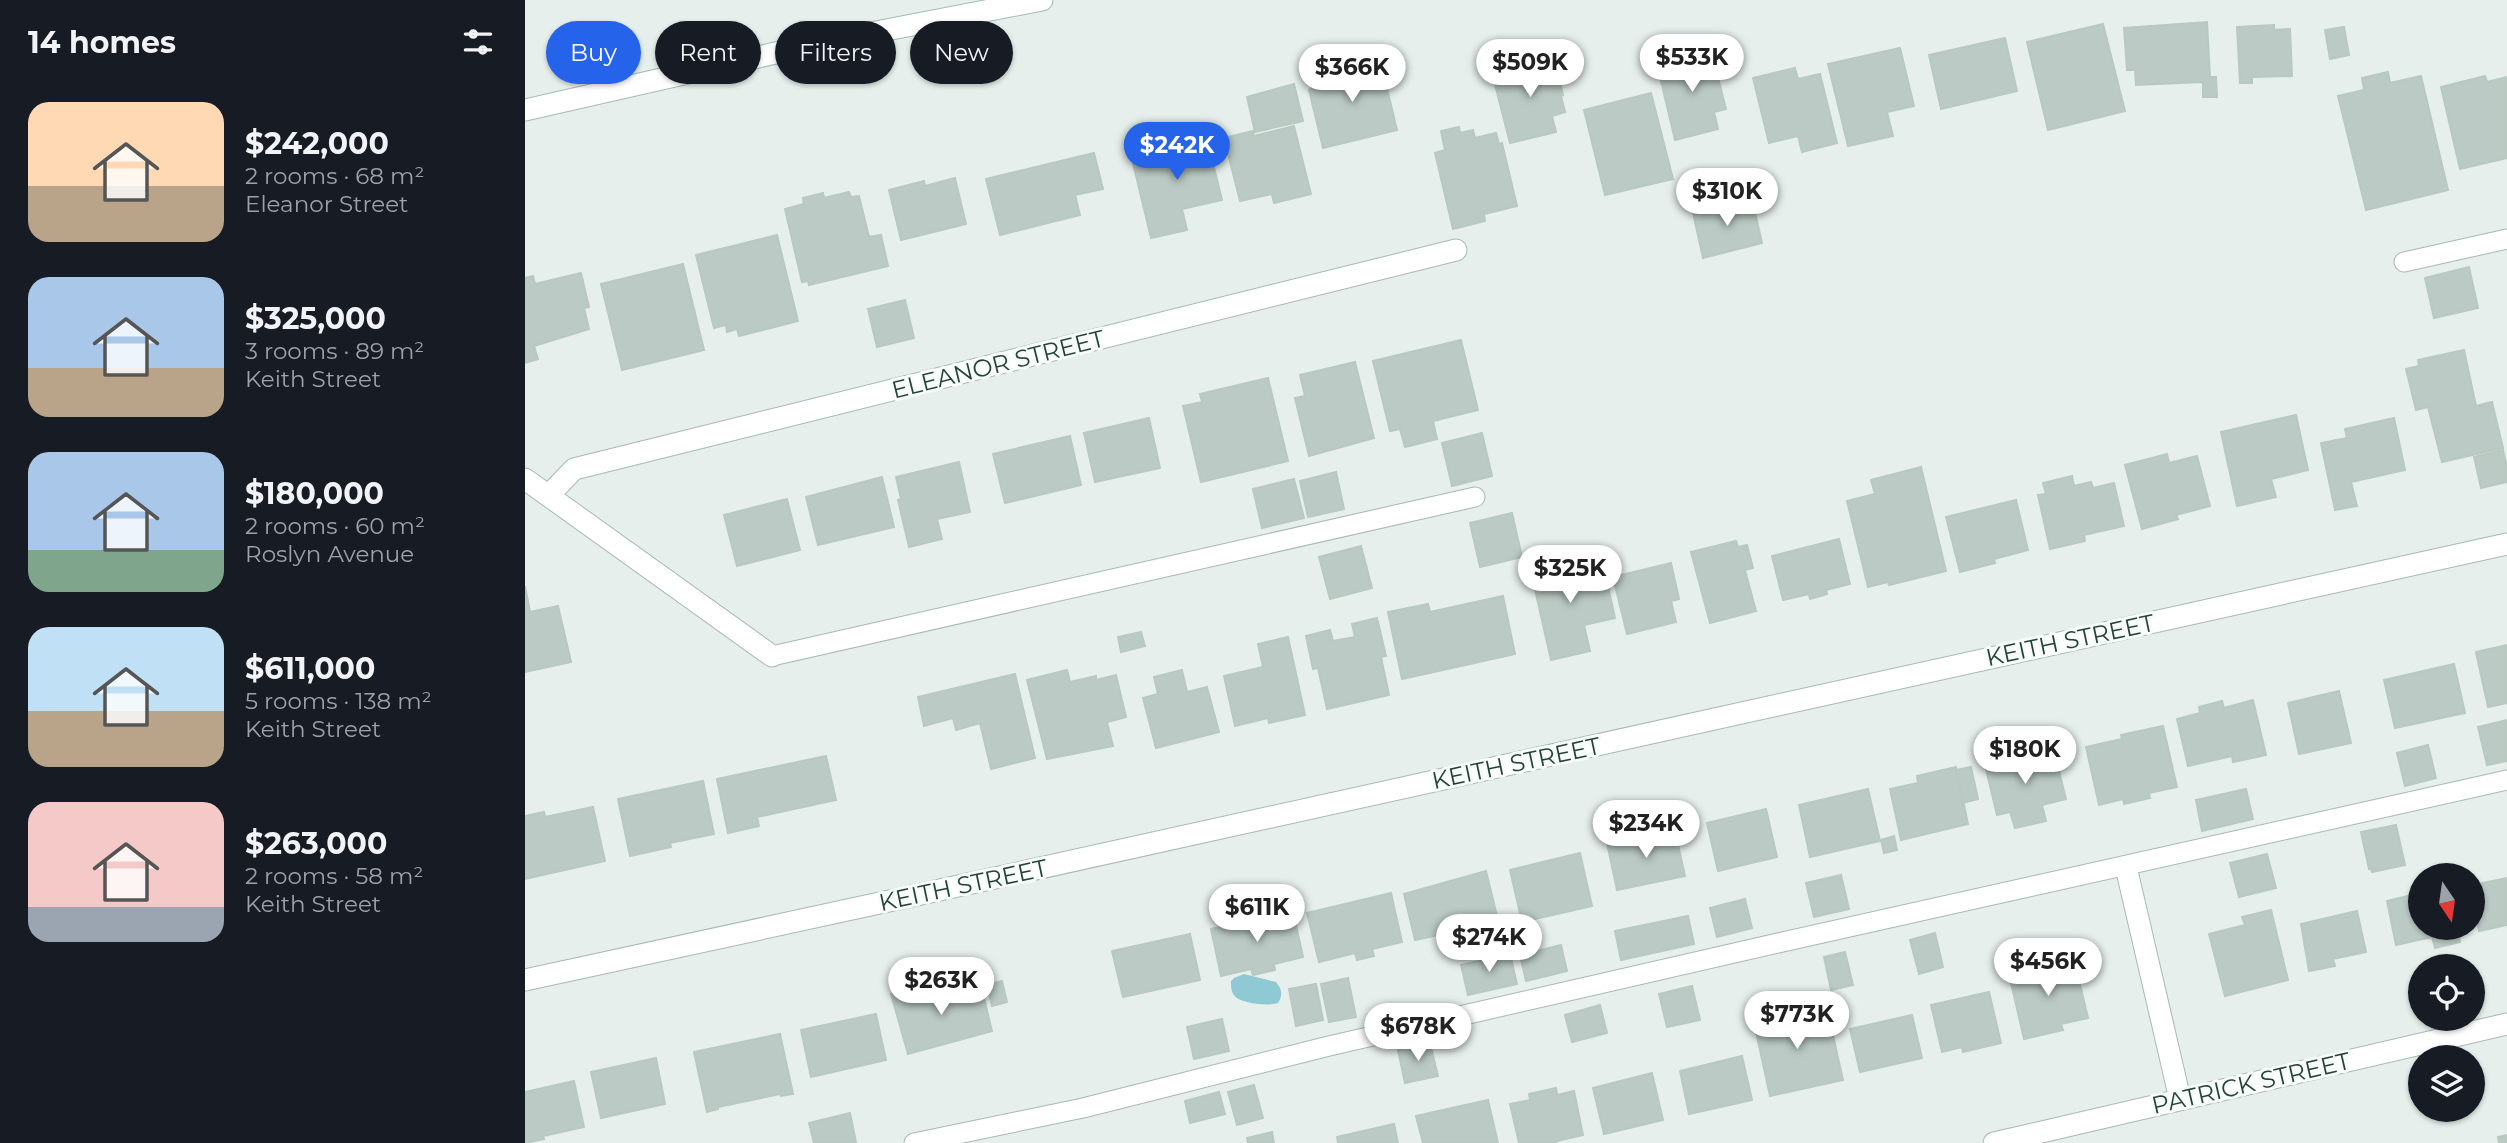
<!DOCTYPE html>
<meta charset="utf-8">
<style>
:root{--surface:#171b24;--page:#242831;--text:#f1f3f6;--muted:#9ea1a6;--accent:#2563eb}
body{margin:0;font-family:Montserrat,sans-serif;background:var(--page);color:var(--text);height:100vh;display:flex;flex-direction:column;font-size:26px;white-space:nowrap}
*{box-sizing:border-box;margin:0}
p{font-size:23px;color:var(--muted)}
.icon{flex:none;width:38px;height:38px;fill:none;stroke:currentColor;stroke-width:2;stroke-linecap:round;stroke-linejoin:round}
.map{position:relative;flex:1;overflow:hidden}
.sheet{display:flex;flex-direction:column;background:var(--surface);width:525px}
.sheet>*{flex:none}
.top-card{position:absolute;left:21px;top:21px;width:665px;height:63px;display:flex;gap:14px}
.needle{width:46px;rotate:167deg}
.buttons{position:absolute;left:1883px;top:863px;display:grid;gap:14px}
.buttons a{display:grid;place-items:center;width:77px;height:77px;border-radius:50%;background:var(--surface);box-shadow:0 2px 5px #0004;font-size:35px}
.price{position:absolute;translate:-50% -60px;padding:0 16px;border-radius:24px;background:#fff;color:#222;font-size:23px;line-height:46px;filter:drop-shadow(0 2px 4px #0008)}
.price::after{content:'';position:absolute;left:50%;top:42px;width:21px;height:16px;margin-left:-10px;background:inherit;clip-path:polygon(0 0,100% 0,50% 100%)}
.price.on{background:var(--accent);color:#fff}
ul{padding:0;list-style:none}
li{display:flex;align-items:center;gap:21px;height:175px;padding:0 28px}
li span{display:grid;place-items:center;flex:none;width:196px;height:140px;border-radius:21px;color:#555}
li>.icon{margin-inline-start:auto}
span .icon{width:84px;height:84px;fill:#fffc;stroke-width:1}
li b{font-size:30px}
h2{display:flex;justify-content:space-between;align-items:center;height:84px;padding:0 28px;font-size:30px}
.chip{padding:0 24px;border-radius:32px;background:var(--surface);box-shadow:0 2px 5px #0004;font-size:24px;line-height:63px}
.chip.on{background:var(--accent);color:#fff}
main{display:flex;flex:1;min-height:0}
.map>svg:first-child{display:block}
</style>
<main>
<section class="sheet">
<h2>14 homes<svg class="icon" aria-label="filters" viewBox="0 0 24 24"><path d="M4 7h16M4 17h16"/><circle cx="9" cy="7" r="2"/><circle cx="15" cy="17" r="2"/></svg></h2>
<ul>
<li><span style="background:linear-gradient(#ffd9b3 60%,#b9a48a 0)"><svg class="icon" aria-label="home" viewBox="0 0 24 24"><path d="M3 11l9-7 9 7M6 9v11h12V9"/></svg></span><div><b>$242,000</b><p>2 rooms · 68 m²</p><p>Eleanor Street</p></div></li>
<li><span style="background:linear-gradient(#a9c7e8 65%,#b9a48a 0)"><svg class="icon" aria-label="home" viewBox="0 0 24 24"><path d="M3 11l9-7 9 7M6 9v11h12V9"/></svg></span><div><b>$325,000</b><p>3 rooms · 89 m²</p><p>Keith Street</p></div></li>
<li><span style="background:linear-gradient(#a9c7e8 70%,#7fa58c 0)"><svg class="icon" aria-label="home" viewBox="0 0 24 24"><path d="M3 11l9-7 9 7M6 9v11h12V9"/></svg></span><div><b>$180,000</b><p>2 rooms · 60 m²</p><p>Roslyn Avenue</p></div></li>
<li><span style="background:linear-gradient(#bfe0f5 60%,#b9a48a 0)"><svg class="icon" aria-label="home" viewBox="0 0 24 24"><path d="M3 11l9-7 9 7M6 9v11h12V9"/></svg></span><div><b>$611,000</b><p>5 rooms · 138 m²</p><p>Keith Street</p></div></li>
<li><span style="background:linear-gradient(#f6c9c9 75%,#9aa5b1 0)"><svg class="icon" aria-label="home" viewBox="0 0 24 24"><path d="M3 11l9-7 9 7M6 9v11h12V9"/></svg></span><div><b>$263,000</b><p>2 rooms · 58 m²</p><p>Keith Street</p></div></li>
</ul>
</section>
<div class="map">
<svg width="1982" height="1143" viewBox="0 0 1982 1143">
<rect width="100%" height="100%" fill="#e6efeb"/>
<path fill="#8ec9d4" d="M719 974 751 982C757 989 758 995 753 1003 744 1006 721 1004 712 998 706 994 706 987 706 981L709 978Z"/>
<g fill="#bbcac4" stroke="#b8c9c2" stroke-width="2">
<path d="M1682 22 1685 77H1691L1692 97H1678V82L1611 85 1610 70H1602L1599 28Z"/>
<path d="M1578 24 1600 111 1523 130 1502 42Z"/>
<path d="M1749 25V30L1765 29 1767 76 1727 77V83H1715L1712 27Z"/>
<path d="M1819 27 1824 55 1805 59 1800 30Z"/>
<path d="M1480 38 1492 91 1416 109 1404 55Z"/>
<path d="M1375 48 1389 106 1362 112 1368 136 1323 146 1303 64Z"/>
<path d="M1186 50 1201 109 1189 112 1193 129 1150 140 1136 81 1140 80 1136 63Z"/>
<path d="M817 58 834 63 835 67 858 72 872 130 798 148 784 90 805 74 804 71Z"/>
<path d="M1029 58 1038 95 1036 96 1040 112 1027 116 1031 132 985 143 967 73Z"/>
<path d="M1270 68 1273 79 1295 74 1312 143 1277 152 1273 136 1244 143 1228 78Z"/>
<path d="M1863 72 1865 83 1896 76 1923 190 1841 210 1813 96 1839 90 1837 78Z"/>
<path d="M1960 76 1962 82 1982 77V158L1935 169 1916 87Z"/>
<path d="M769 84 778 121 730 132 722 97Z"/>
<path d="M1126 93 1148 179 1080 195 1059 110Z"/>
<path d="M679 126 697 200 657 209 662 230 626 238 608 163 650 153 645 134Z"/>
<path d="M769 126 786 194 749 203 747 194 715 201 699 138 728 131 729 136Z"/>
<path d="M934 127 935 133 948 130 950 138 971 133 974 144 977 143 992 206 959 214 960 221 928 229 910 153 920 150 916 131Z"/>
<path d="M569 153 578 189 550 195 555 215 475 235 461 179Z"/>
<path d="M430 178 441 224 376 240 364 190 399 181 400 186Z"/>
<path d="M324 192 326 197 334 196 344 237 356 235 363 266 284 285 283 281 277 282 260 209 279 204 278 198 298 193 299 198Z"/>
<path d="M1227 199 1237 243 1178 258 1168 213Z"/>
<path d="M252 235 273 321 214 336 212 329 202 332 201 325 189 328 171 255Z"/>
<path d="M158 264 179 350 97 370 76 284Z"/>
<path d="M1944 267 1953 308 1909 318 1900 278Z"/>
<path d="M56 273 64 307 59 308 64 329 9 346 13 359 0 363V278L8 276 10 284Z"/>
<path d="M380 300 389 338 352 347 343 309Z"/>
<path d="M936 340 953 410 908 421 912 439 880 447 875 429 865 431 848 361Z"/>
<path d="M1939 350 1951 406 1967 402 1978 448 1917 462 1903 407 1891 410 1881 369 1894 366 1893 360Z"/>
<path d="M830 362 849 438 784 456 770 398 780 396 775 375Z"/>
<path d="M743 378 763 461 676 482 658 406 677 402 675 394Z"/>
<path d="M1771 415 1783 470 1746 479 1751 497 1712 506 1696 432Z"/>
<path d="M624 418 635 468 570 482 559 433Z"/>
<path d="M1869 418 1880 470 1826 482 1832 506 1810 510 1796 443 1822 438 1820 429Z"/>
<path d="M957 433 967 476 927 486 917 443Z"/>
<path d="M545 436 556 485 480 503 468 454Z"/>
<path d="M1978 450 1982 467V482L1956 488 1949 457Z"/>
<path d="M1642 454 1644 463 1672 456 1685 506 1651 515 1653 519 1617 529 1600 465Z"/>
<path d="M434 462 445 512 412 519 417 539 384 547 373 500 376 499 371 477Z"/>
<path d="M1396 467 1421 571 1364 585 1363 582 1343 587 1322 501 1350 494 1346 480Z"/>
<path d="M811 472 819 509 783 517 775 481Z"/>
<path d="M1547 476 1549 486 1566 482 1568 488 1589 483 1599 526 1559 535 1560 541 1525 549 1513 495 1521 494 1518 483Z"/>
<path d="M357 477 369 527 293 545 281 497Z"/>
<path d="M769 479 779 518 737 528 728 489Z"/>
<path d="M262 499 275 550 212 566 199 515Z"/>
<path d="M1491 500 1503 550 1469 559 1470 563 1435 572 1421 517Z"/>
<path d="M987 513 997 557 955 567 945 523Z"/>
<path d="M1314 539 1325 584 1301 590 1302 594 1285 599 1284 594 1258 600 1247 556Z"/>
<path d="M1211 541 1213 547 1222 545 1228 568 1220 570 1231 611 1185 623 1166 552Z"/>
<path d="M836 546 847 588 805 599 794 557Z"/>
<path d="M1031 557 1035 573 1078 564 1090 618 1059 625 1065 651 1026 660 1004 563Z"/>
<path d="M1146 563 1154 599 1146 601 1151 622 1102 634 1088 577Z"/>
<path d="M0 586 5 612 33 606 46 662 0 672Z"/>
<path d="M978 596 990 654 877 679 863 612 903 604 905 612Z"/>
<path d="M852 618 861 656 856 657 864 695 802 709 793 668 788 669 781 636 805 630 808 641 830 637 827 624Z"/>
<path d="M616 632 620 646 596 652 593 637Z"/>
<path d="M763 637 780 715 744 723 743 718 710 726 699 676 738 667 733 644Z"/>
<path d="M1982 645V703L1963 707 1951 652Z"/>
<path d="M1929 664 1940 713 1870 728 1859 680Z"/>
<path d="M542 670 545 682 571 676V680L591 675 601 717 582 722 588 746 522 759 502 680Z"/>
<path d="M657 670 662 692 682 687 694 732 631 748 618 698 633 694 629 677Z"/>
<path d="M490 674 510 758 466 769 455 723 431 730 428 718 399 726 393 697Z"/>
<path d="M1814 691 1826 743 1774 754 1763 703Z"/>
<path d="M1728 700 1741 755 1708 762 1707 756 1663 766 1652 719 1675 713 1674 707 1697 701 1699 708Z"/>
<path d="M1982 720V761L1962 765 1953 727Z"/>
<path d="M1638 726 1652 787 1624 793 1625 798 1599 804 1598 799 1574 805 1561 747 1597 739 1596 735Z"/>
<path d="M1903 745 1911 778 1880 786 1872 753Z"/>
<path d="M1529 751 1541 799 1517 805 1521 821 1490 828 1485 812 1472 815 1459 761 1493 753 1494 759Z"/>
<path d="M301 756 311 800 232 817 234 826 203 833 192 779Z"/>
<path d="M1431 767 1443 824 1376 840 1365 789 1393 783 1392 776Z"/>
<path d="M1446 767 1453 799 1438 803 1431 770Z"/>
<path d="M178 781 189 834 145 843 146 847 105 856 93 799Z"/>
<path d="M1343 789 1355 841 1285 857 1274 805Z"/>
<path d="M1721 789 1728 819 1677 831 1671 800Z"/>
<path d="M68 807 80 861 0 879V816L19 812 20 817Z"/>
<path d="M1241 809 1252 857 1193 871 1182 823Z"/>
<path d="M1871 825 1880 865 1847 872 1846 869H1844L1836 832Z"/>
<path d="M1150 831 1160 876 1092 890 1082 843Z"/>
<path d="M1369 836 1372 850 1359 853 1356 840Z"/>
<path d="M1055 853 1067 906 997 922 985 870Z"/>
<path d="M1742 854 1751 888 1714 897 1705 863Z"/>
<path d="M961 871 973 920 943 927 944 933 923 938 922 933 890 940 879 894Z"/>
<path d="M1316 875 1324 909 1289 917 1281 883Z"/>
<path d="M1982 878V925L1954 931 1948 901V885Z"/>
<path d="M866 893 877 942 847 949 849 956 832 960 830 953 794 962 782 913Z"/>
<path d="M1895 893V928H1932L1935 942 1910 948 1907 937 1871 945 1862 901Z"/>
<path d="M1220 899 1227 928 1192 937 1185 908Z"/>
<path d="M1746 910 1763 980 1700 996 1684 934 1720 925 1717 917Z"/>
<path d="M768 911 778 957 749 964 750 970 728 975 726 969 696 976 686 929Z"/>
<path d="M1832 911 1841 952 1808 959 1810 966 1784 971 1776 924Z"/>
<path d="M1163 916 1169 944 1096 960 1090 931Z"/>
<path d="M1410 933 1418 967 1394 974 1385 940Z"/>
<path d="M665 934 675 980 598 997 587 951Z"/>
<path d="M1036 945 1042 971 1001 981 995 955Z"/>
<path d="M1320 952 1328 985 1306 990 1299 957Z"/>
<path d="M985 954 992 984 943 995 936 965Z"/>
<path d="M1549 959 1563 1018 1536 1024 1538 1030 1499 1039 1484 974Z"/>
<path d="M823 978 831 1017 804 1022 796 984Z"/>
<path d="M477 981 482 1002 467 1006 462 985Z"/>
<path d="M455 982 467 1031 383 1054 366 994 392 988 396 1001 409 997 408 994Z"/>
<path d="M791 984 798 1020 771 1026 764 989Z"/>
<path d="M1167 986 1175 1020 1142 1027 1134 994Z"/>
<path d="M1464 992 1476 1043 1438 1052 1437 1047 1417 1052 1406 1005Z"/>
<path d="M1075 1005 1082 1033 1047 1042 1040 1015Z"/>
<path d="M1266 1010 1268 1015 1284 1011V1017L1303 1013 1318 1080 1245 1096 1228 1018Z"/>
<path d="M351 1014 361 1060 286 1077 276 1030Z"/>
<path d="M1387 1015 1397 1058 1335 1072 1325 1029Z"/>
<path d="M697 1019 704 1051 669 1059 662 1027Z"/>
<path d="M255 1034 268 1094 256 1096 255 1094 193 1107V1109L182 1112 169 1052Z"/>
<path d="M905 1043 913 1076 880 1083 873 1050Z"/>
<path d="M1217 1056 1227 1100 1164 1114 1155 1071Z"/>
<path d="M131 1058 140 1104 76 1118 66 1072Z"/>
<path d="M1127 1073 1138 1120 1079 1134 1068 1088Z"/>
<path d="M49 1081 59 1127 18 1136 19 1139 0 1143V1092Z"/>
<path d="M729 1085 738 1118 712 1125 703 1092Z"/>
<path d="M1031 1088 1032 1095 1049 1091 1058 1135 1032 1141V1143H994L985 1104 1005 1100 1004 1094Z"/>
<path d="M694 1092 700 1114 665 1123 660 1101Z"/>
<path d="M963 1100 973 1143H898L891 1116Z"/>
<path d="M325 1113 331 1142 289 1143 284 1123Z"/>
<path d="M869 1124 873 1143H813L812 1137Z"/>
<path d="M747 1132 749 1143H723L722 1138Z"/>
<path d="M1982 1135V1143H1974L1973 1137Z"/>
</g>
<g fill="none" stroke-linecap="round" stroke-linejoin="round">
<g stroke="#a8b8b2" stroke-width="21">
<g id="lane">
<path d="M1879 262 1982 239"/>
<path d="M247 656 950 497"/>
<path d="M389 1143 558 1108 804 1046 1253 943 1982 780"/>
</g>
</g>
<g stroke="#a8b8b2" stroke-width="23">
<g id="street">
<path d="M0 479 247 656"/>
<path d="M24 495 49 469 931 250"/>
<path d="M1601 867 1655 1099"/>
<path d="M0 980 470 878 1982 544"/>
<path d="M1469 1143 1982 1024"/>
</g>
</g>
<g stroke="#a4bbb3" stroke-width="23">
<path id="secondary" d="M0 110 299 42 517 0"/>
</g>
<use href="#lane" stroke="#fff" stroke-width="19"/>
<use href="#street" stroke="#fff" stroke-width="21"/>
<use href="#secondary" stroke="#fff" stroke-width="21"/>
</g>
<g text-anchor="middle" dominant-baseline="central" stroke-width="6" stroke-linejoin="round" paint-order="stroke">
<g font-size="24" fill="#24423a" stroke="#f7fbf9">
<text transform="translate(473 364) rotate(-14)">ELEANOR STREET</text>
<text transform="translate(1545 640) rotate(-12)">KEITH STREET</text>
<text transform="translate(991 763) rotate(-12)">KEITH STREET</text>
<text transform="translate(438 885) rotate(-12)">KEITH STREET</text>
<text transform="translate(1726 1083) rotate(-13)">PATRICK STREET</text>
</g>
</g>
</svg>
<div class="buttons">
<a><svg class="needle" viewBox="-14 -14 28 28"><path d="M0-13l5 13h-10z" fill="#e53935"/><path d="M0 13l5-13h-10z" fill="#9ea1a6"/></svg></a>
<a><svg class="icon" aria-label="locate" viewBox="0 0 24 24"><circle cx="12" cy="12" r="6"/><path d="M12 2v4M12 18v4M2 12h4M18 12h4"/></svg></a>
<a><svg class="icon" aria-label="layers" viewBox="0 0 24 24"><path d="M12 4l9 5-9 5-9-5zM3 14l9 5 9-5"/></svg></a>
</div>
<b class="price" style="left:1167px;top:94px">$533K</b>
<b class="price" style="left:1005px;top:99px">$509K</b>
<b class="price" style="left:827px;top:104px">$366K</b>
<b class="price on" style="left:652px;top:182px">$242K</b>
<b class="price" style="left:1202px;top:228px">$310K</b>
<b class="price" style="left:1045px;top:605px">$325K</b>
<b class="price" style="left:1500px;top:786px">$180K</b>
<b class="price" style="left:1121px;top:860px">$234K</b>
<b class="price" style="left:732px;top:944px">$611K</b>
<b class="price" style="left:964px;top:974px">$274K</b>
<b class="price" style="left:1523px;top:998px">$456K</b>
<b class="price" style="left:416px;top:1017px">$263K</b>
<b class="price" style="left:1272px;top:1051px">$773K</b>
<b class="price" style="left:893px;top:1063px">$678K</b>
<div class="top-card">
<a class="chip on">Buy</a>
<a class="chip">Rent</a>
<a class="chip">Filters</a>
<a class="chip">New</a>
</div>
</div>
</main>
